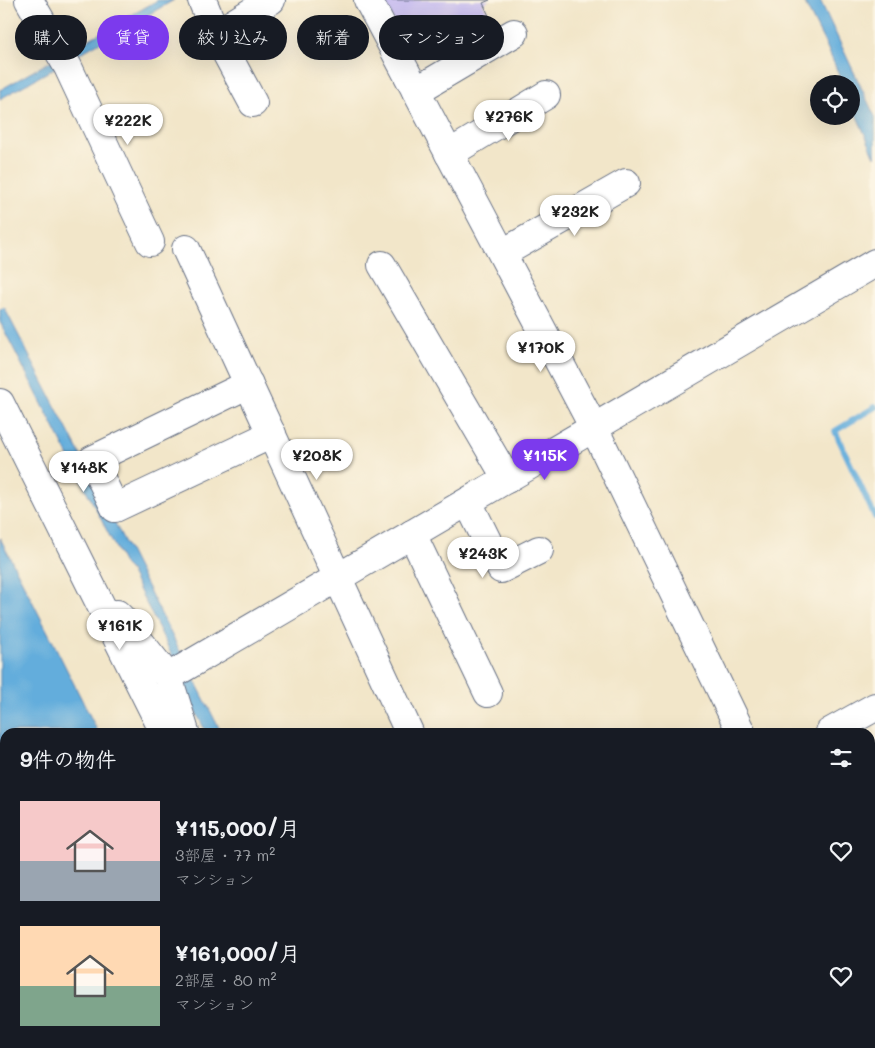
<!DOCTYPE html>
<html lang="ja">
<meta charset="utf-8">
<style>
:root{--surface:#171b24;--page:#242831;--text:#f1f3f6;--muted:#9ea1a6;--accent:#7c3aed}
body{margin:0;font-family:Mali,"Klee One",sans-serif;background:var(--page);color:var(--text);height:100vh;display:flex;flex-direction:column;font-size:19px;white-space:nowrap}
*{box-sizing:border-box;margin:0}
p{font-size:16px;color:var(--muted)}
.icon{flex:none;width:28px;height:28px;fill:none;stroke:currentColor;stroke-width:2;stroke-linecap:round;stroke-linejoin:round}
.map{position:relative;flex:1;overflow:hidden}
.drawer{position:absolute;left:0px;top:728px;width:875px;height:321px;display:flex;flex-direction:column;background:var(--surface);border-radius:15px 15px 0 0;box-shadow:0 5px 20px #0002}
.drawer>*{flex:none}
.hud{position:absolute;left:15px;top:15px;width:500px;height:45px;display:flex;gap:10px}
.tools{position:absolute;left:810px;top:75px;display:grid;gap:10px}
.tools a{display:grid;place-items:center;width:50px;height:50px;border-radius:50%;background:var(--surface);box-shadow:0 5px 20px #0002;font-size:25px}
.price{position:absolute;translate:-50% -42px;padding:0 11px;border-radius:18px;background:#fff;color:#222;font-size:16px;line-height:32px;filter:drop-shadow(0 1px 2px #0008)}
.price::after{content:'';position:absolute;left:50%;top:30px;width:15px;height:11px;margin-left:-8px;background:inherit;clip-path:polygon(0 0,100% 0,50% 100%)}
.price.on{background:var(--accent);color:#fff}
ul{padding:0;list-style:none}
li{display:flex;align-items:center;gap:15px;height:125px;padding:0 20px}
li span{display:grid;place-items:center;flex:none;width:140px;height:100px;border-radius:0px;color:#555}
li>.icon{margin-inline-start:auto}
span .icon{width:60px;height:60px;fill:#fffc;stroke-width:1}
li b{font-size:21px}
h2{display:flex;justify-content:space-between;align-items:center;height:60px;padding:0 20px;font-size:21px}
.chip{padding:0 18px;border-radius:22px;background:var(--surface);box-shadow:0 5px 20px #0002;font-size:18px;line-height:45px}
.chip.on{background:var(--accent);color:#fff}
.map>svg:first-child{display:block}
</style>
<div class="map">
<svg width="875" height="1048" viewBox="0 0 875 1048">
<rect width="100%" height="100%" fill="#fcf5e5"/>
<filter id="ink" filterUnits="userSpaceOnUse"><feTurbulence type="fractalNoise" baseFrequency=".02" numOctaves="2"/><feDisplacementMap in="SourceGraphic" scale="10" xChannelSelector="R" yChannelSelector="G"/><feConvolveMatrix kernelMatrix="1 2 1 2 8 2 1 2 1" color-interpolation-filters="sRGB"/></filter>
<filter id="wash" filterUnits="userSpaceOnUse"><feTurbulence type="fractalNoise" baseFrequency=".0096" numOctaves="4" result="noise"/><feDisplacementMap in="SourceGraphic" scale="20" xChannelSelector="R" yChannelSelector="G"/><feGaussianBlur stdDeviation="1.12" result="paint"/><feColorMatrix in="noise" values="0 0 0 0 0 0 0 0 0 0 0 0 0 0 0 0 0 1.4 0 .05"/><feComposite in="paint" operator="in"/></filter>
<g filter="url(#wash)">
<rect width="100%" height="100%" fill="#f2e6c9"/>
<g fill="#64addc" stroke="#406e9d">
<path d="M158 0H174L0 99V90Z"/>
<path d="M803 0H820L875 117V157L851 103V84H843L827 47Z"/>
<path d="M4 307 81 456 221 732H206L185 691 172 656 166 643 130 571 125 566 0 322V310Z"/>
<path d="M0 538 55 646 98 732H5V1044H235L237 1048H0Z"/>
</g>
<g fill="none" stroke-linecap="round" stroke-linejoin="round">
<g stroke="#64addc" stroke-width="6">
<path d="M875 407 835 431 875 517"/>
<path d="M605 1048 614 1044"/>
</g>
</g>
<g id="blocks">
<g fill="#c3b8f0">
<path d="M383 0H490L483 3 491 20 412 59Z"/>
<path d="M430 1044H447L449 1048H427L426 1046Z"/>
<path d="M463 1044H532L534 1048H455Z"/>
</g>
</g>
</g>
<g filter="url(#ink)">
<use href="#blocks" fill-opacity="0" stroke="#666f83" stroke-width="1"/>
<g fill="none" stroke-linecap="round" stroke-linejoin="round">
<g stroke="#666f83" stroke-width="30">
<g id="minor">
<path d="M29 0 68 67 150 242"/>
<path d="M202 0 216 34 253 103"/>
<path d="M368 0 594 428 741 732"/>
<path d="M216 34 271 0"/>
<path d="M416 91 514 33"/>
<path d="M449 154 546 95"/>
<path d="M186 249 409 732"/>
<path d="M503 253 626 183"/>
<path d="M382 265 507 479"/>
<path d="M249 384 92 460 115 508 272 434"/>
<path d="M0 403 164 732"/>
<path d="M468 502 501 569 539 550"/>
<path d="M412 534 488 693"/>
<path d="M117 614 121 618 168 677 185 732"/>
<path d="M168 677 875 263"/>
<path d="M830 732 875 707"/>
<path d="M870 778 875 776"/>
<path d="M870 906 873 904 875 909"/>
<path d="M323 1044 326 1048"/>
<path d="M766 1044 768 1048"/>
</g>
</g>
<use href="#minor" stroke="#fff" stroke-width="28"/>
</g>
</g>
</svg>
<div class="tools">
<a><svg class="icon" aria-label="locate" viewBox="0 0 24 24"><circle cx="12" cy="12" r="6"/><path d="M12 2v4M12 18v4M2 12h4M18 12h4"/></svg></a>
</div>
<b class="price" style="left:509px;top:142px">¥276K</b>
<b class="price" style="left:128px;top:146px">¥222K</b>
<b class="price" style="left:575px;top:237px">¥232K</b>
<b class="price" style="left:541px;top:373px">¥170K</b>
<b class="price" style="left:317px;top:481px">¥208K</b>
<b class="price on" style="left:545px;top:481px">¥115K</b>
<b class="price" style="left:84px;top:493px">¥148K</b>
<b class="price" style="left:483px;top:579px">¥243K</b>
<b class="price" style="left:120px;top:651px">¥161K</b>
<div class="hud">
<a class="chip">購入</a>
<a class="chip on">賃貸</a>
<a class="chip">絞り込み</a>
<a class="chip">新着</a>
<a class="chip">マンション</a>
</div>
<section class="drawer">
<h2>9件の物件<svg class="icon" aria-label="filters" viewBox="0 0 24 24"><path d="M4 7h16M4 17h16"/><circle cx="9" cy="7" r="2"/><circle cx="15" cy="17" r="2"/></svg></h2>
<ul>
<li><span style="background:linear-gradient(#f6c9c9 60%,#9aa5b1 0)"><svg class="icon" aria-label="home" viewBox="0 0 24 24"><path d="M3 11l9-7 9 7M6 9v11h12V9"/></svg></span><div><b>¥115,000/月</b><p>3部屋 · 77 m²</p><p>マンション</p></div><svg class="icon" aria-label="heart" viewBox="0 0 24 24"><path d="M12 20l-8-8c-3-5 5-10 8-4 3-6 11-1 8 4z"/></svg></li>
<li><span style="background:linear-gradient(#ffd9b3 60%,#7fa58c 0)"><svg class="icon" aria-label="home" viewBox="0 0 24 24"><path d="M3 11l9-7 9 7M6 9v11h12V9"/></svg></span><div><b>¥161,000/月</b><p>2部屋 · 80 m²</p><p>マンション</p></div><svg class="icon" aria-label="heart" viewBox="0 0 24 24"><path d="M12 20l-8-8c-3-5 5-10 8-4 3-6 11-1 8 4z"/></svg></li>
</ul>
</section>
</div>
